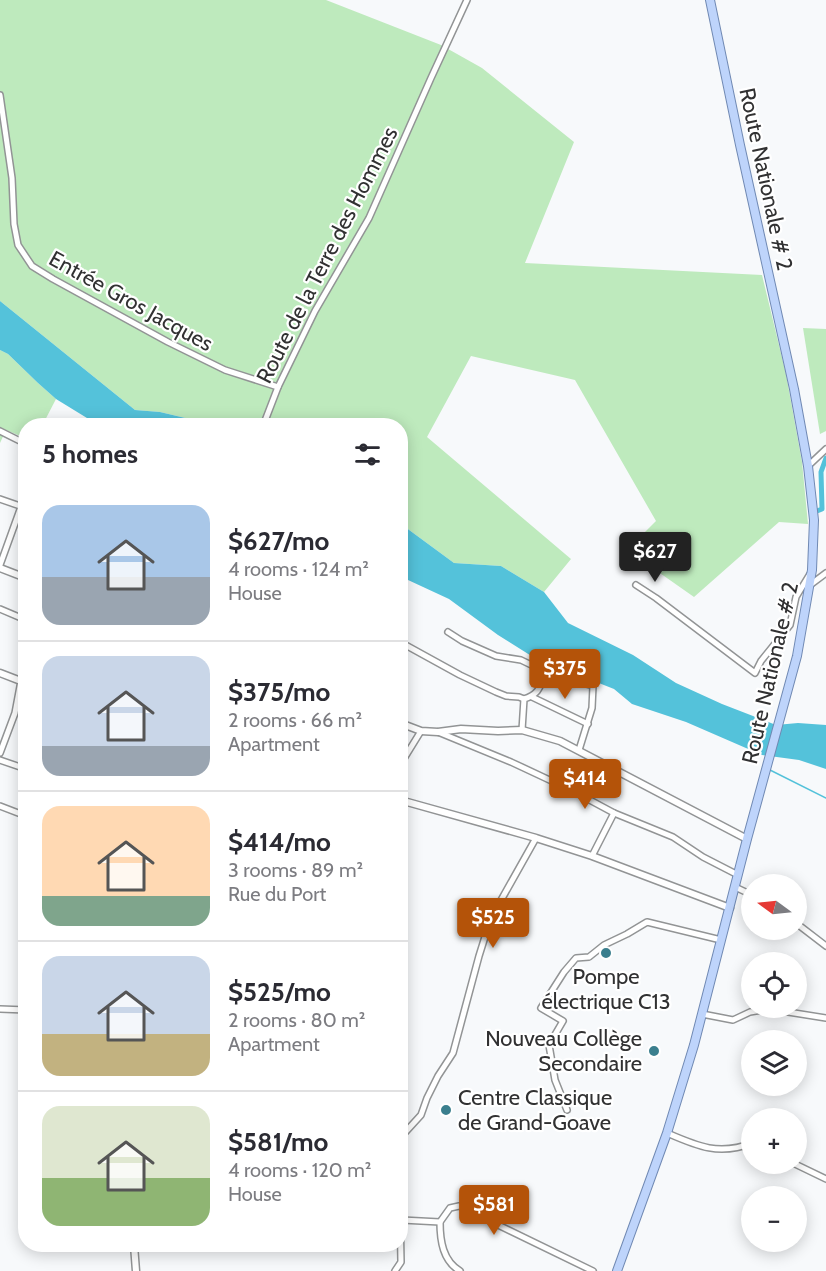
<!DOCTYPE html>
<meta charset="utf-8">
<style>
:root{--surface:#fff;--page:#f2f2f3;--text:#2b2b33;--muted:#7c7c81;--line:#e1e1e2;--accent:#b45309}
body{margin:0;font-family:Cabin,sans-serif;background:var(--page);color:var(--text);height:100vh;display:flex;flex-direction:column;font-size:22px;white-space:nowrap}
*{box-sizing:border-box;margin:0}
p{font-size:20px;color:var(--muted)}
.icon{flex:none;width:33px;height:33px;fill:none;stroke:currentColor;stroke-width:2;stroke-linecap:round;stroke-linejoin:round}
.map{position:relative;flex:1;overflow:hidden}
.panel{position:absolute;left:18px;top:418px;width:390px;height:834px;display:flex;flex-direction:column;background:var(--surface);border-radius:24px;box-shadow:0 3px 15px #0003}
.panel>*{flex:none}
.needle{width:39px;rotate:285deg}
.tools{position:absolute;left:741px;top:874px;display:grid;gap:12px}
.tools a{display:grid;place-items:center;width:66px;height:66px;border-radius:50%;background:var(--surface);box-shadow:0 3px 15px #0003;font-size:30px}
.price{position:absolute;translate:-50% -51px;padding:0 14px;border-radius:6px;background:var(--accent);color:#fff;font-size:20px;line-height:39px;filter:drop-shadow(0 2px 3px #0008)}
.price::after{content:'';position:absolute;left:50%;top:36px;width:18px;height:14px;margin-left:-9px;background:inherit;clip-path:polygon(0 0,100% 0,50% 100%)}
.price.current{background:#222;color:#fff}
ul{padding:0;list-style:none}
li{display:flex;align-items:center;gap:18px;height:150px;padding:0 24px}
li+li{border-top:2px solid var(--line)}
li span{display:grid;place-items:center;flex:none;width:168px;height:120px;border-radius:18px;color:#555}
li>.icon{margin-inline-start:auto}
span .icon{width:72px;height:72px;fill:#fffc;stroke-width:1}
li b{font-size:26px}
h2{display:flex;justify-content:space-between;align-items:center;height:72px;padding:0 24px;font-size:26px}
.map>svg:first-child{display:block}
</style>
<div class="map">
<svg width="826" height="1271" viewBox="0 0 826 1271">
<rect width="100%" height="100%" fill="#f7f9fb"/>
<g fill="#beeabd">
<path d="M0 0H326L441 45 482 68 574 142 525 263 762 275 786 374 802 462 808 524 779 522 694 597 627 550 656 521 575 380 471 356 427 437 571 559 544 592 501 566 454 563 401 524 400 426H219L160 412 135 410 0 301Z"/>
<path d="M803 328 826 329V431L820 434Z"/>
<path d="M0 350 8 354 38 383 56 399 42 426H26L25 438 6 430 0 443Z"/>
</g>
<g fill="#54c2da">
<path d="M0 301 135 410 160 412 219 426H100L56 399 38 383 8 354 0 350Z"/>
<path d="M401 524 454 563 501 566 544 592 568 623 633 655 676 683 722 704 776 725 798 723 826 725V769L799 760 762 755 686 722 632 704 614 689 533 657 498 635 449 599 408 580 401 575Z"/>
</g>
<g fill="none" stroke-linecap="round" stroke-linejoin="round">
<path stroke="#54c2da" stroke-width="1.5" d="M768 769 826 798"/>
<path stroke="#54c2da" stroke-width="5" d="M817 511 822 509 821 472 826 458"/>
<g stroke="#929495" stroke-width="8">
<g id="minor">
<path d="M0 95 12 178 14 224 18 245 32 266 53 279 168 342 225 370 278 387"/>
<path d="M263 426 278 387 315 311 369 218 431 78 467 0"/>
<path d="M0 431 26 444"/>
<path d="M808 466 826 449"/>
<path d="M0 499 26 508"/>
<path d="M0 565 26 493"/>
<path d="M636 585 656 598 755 673 761 661 790 625 796 597 810 574"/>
<path d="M810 585 826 573"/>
<path d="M0 609 26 620"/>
<path d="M448 632 462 641 496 656 521 660 546 672 593 686 592 708 579 750"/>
<path d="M400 642 460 675 496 692 506 696 519 697 524 699"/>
<path d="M532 697 588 724"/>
<path d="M522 730 524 699C540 694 540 686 546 672"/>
<path d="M438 732 511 762 573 791 614 813 673 837 703 857 738 875"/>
<path d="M0 753 15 713 21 681 26 670"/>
<path d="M0 760 26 769"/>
<path d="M400 765 421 731"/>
<path d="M0 806 26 816"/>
<path d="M592 856 614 813"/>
<path d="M735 887 752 895"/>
<path d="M796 923 826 946"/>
<path d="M0 1009 26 1010"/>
<path d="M702 1014 733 1020 750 1012 769 1009 826 1018"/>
<path d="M567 1110 555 1080 549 1045 563 1021 541 1008 564 972 576 958 589 957 604 945 627 934 647 922 721 940"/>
<path d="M667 1133C697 1146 719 1156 752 1143"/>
<path d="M400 1138 421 1115 427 1098 438 1076 453 1053 479 956 489 924 500 902 536 838"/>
<path d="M795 1164 826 1179"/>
<path d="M402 1220 440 1222 450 1208 459 1206 593 1271"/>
<path d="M440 1222C440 1241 443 1261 460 1271"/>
<path d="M395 1271 401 1262 400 1208"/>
</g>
</g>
<g stroke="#929495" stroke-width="9">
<g id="tertiary">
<path d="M0 568 26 578"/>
<path d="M0 673 26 683"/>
<path d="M400 723 421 731 438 732 461 729 498 731 522 730 560 741 747 839"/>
<path d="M400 800 536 838 592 856 730 908"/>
<path d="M134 1245 136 1271"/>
</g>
</g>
<g stroke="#7089b3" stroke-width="10">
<path id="primary" d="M617 1271 667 1133 694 1045 747 839 797 656 812 570 814 520 808 466 794 389 740 145 710 0"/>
</g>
<use href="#minor" stroke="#fff" stroke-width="5"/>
<use href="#tertiary" stroke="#fff" stroke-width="6"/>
<use href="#primary" stroke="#bed4fb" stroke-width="8"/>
</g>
<g fill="#3b7f8e" stroke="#fff" stroke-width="2">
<circle cx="606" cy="953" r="6"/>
<circle cx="654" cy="1051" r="6"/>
<circle cx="446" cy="1110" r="6"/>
</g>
<g text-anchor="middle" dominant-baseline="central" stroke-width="4.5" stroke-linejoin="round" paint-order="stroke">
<g font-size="22" fill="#313132" stroke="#fff">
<text transform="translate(766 179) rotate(78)">Route Nationale # 2</text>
<text transform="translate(327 255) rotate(-63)">Route de la Terre des Hommes</text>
<text transform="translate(131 301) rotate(29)">Entrée Gros Jacques</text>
<text transform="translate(770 673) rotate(-77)">Route Nationale # 2</text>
</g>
<g font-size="22" fill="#313132" stroke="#fff">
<text x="606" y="976">Pompe<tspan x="606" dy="25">électrique C13</tspan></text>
<text x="642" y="1038" text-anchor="end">Nouveau Collège<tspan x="642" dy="25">Secondaire</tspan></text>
<text x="458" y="1097" text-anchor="start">Centre Classique<tspan x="458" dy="25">de Grand-Goave</tspan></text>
</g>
</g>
</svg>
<div class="tools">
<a><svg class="needle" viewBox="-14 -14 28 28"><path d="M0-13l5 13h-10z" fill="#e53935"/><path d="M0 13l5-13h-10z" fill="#7c7c81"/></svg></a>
<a><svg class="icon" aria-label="locate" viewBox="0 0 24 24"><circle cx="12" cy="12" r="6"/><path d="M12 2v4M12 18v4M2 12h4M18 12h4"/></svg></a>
<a><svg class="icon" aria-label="layers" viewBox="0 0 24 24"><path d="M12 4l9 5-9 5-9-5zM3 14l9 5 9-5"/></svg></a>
<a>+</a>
<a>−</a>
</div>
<b class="price current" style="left:655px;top:583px">$627</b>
<b class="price" style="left:565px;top:700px">$375</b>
<b class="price" style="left:585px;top:810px">$414</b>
<b class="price" style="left:493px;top:949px">$525</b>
<b class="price" style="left:494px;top:1236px">$581</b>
<section class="panel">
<h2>5 homes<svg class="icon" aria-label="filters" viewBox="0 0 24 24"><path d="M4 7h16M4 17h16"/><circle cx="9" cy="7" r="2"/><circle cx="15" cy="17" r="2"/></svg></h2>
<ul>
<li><span style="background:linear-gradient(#a9c7e8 60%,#9aa5b1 0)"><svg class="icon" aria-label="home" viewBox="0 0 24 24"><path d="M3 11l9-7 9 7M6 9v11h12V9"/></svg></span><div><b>$627/mo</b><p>4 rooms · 124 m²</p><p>House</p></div></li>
<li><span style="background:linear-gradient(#c9d6e8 75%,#9aa5b1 0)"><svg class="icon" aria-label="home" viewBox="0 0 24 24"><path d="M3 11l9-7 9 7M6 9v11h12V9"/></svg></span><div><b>$375/mo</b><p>2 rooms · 66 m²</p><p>Apartment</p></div></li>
<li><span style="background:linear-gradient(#ffd9b3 75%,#7fa58c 0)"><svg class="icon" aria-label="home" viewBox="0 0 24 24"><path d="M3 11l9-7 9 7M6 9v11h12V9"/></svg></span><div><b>$414/mo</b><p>3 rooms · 89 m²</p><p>Rue du Port</p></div></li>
<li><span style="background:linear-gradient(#c9d6e8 65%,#c2b280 0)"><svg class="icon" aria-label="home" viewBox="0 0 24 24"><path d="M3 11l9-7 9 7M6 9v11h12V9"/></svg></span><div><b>$525/mo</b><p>2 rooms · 80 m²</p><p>Apartment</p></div></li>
<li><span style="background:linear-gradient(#dfe7d0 60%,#8fb573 0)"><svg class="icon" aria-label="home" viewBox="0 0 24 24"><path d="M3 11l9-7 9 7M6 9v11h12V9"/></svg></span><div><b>$581/mo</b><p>4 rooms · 120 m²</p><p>House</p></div></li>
</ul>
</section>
</div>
